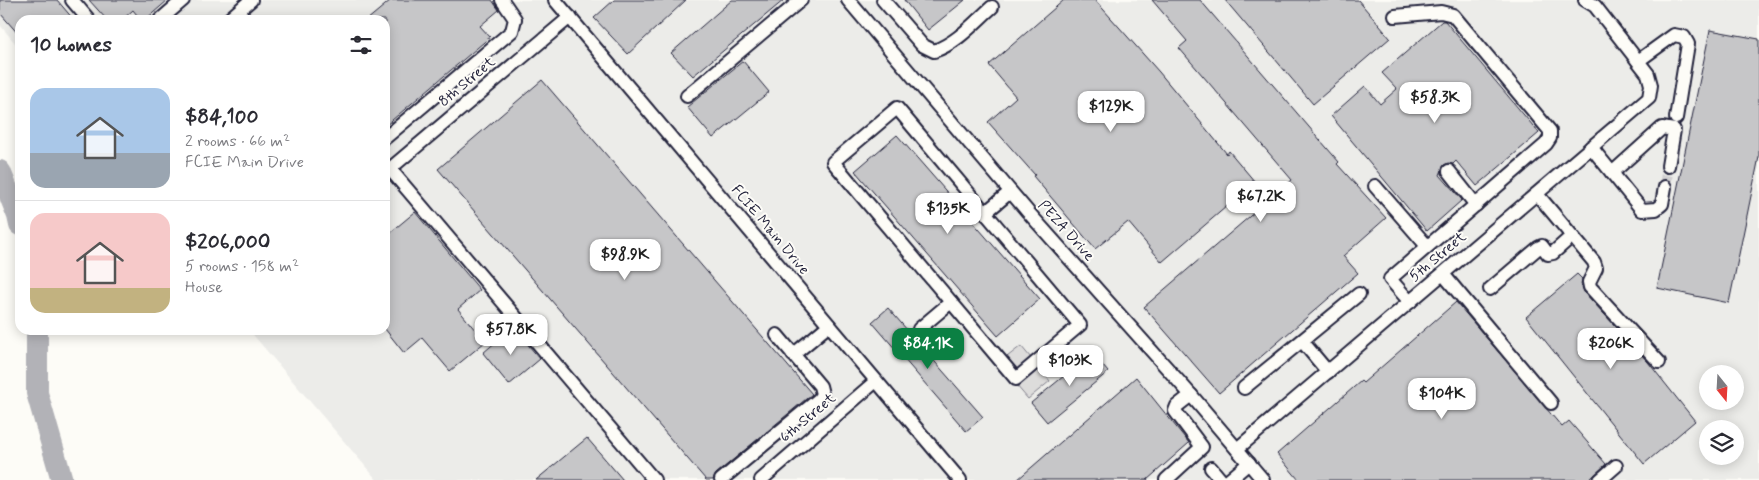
<!DOCTYPE html>
<meta charset="utf-8">
<style>
:root{--surface:#fff;--page:#f2f2f3;--text:#2b2b33;--muted:#7c7c81;--line:#e1e1e2;--accent:#0b8043}
body{margin:0;font-family:Mynerve,sans-serif;background:var(--page);color:var(--text);height:100vh;display:flex;flex-direction:column;font-size:19px;white-space:nowrap}
*{box-sizing:border-box;margin:0}
p{font-size:16px;color:var(--muted)}
.icon{flex:none;width:28px;height:28px;fill:none;stroke:currentColor;stroke-width:2;stroke-linecap:round;stroke-linejoin:round}
.map{position:relative;flex:1;overflow:hidden}
.details{position:absolute;left:15px;top:15px;width:375px;height:320px;display:flex;flex-direction:column;background:var(--surface);border-radius:15px;box-shadow:0 2px 12px #0003}
.details>*{flex:none}
.needle{width:32px;rotate:162deg}
.buttons{position:absolute;left:1699px;top:365px;display:grid;gap:10px}
.buttons a{display:grid;place-items:center;width:45px;height:45px;border-radius:50%;background:var(--surface);box-shadow:0 2px 12px #0003;font-size:25px}
.price{position:absolute;translate:-50% -42px;padding:0 11px;border-radius:10px;background:#fff;color:#222;font-size:16px;line-height:32px;filter:drop-shadow(0 1px 2px #0008)}
.price::after{content:'';position:absolute;left:50%;top:30px;width:15px;height:11px;margin-left:-8px;background:inherit;clip-path:polygon(0 0,100% 0,50% 100%)}
.price.active{background:var(--accent);color:#fff}
ul{padding:0;list-style:none}
li{display:flex;align-items:center;gap:15px;height:125px;padding:0 15px}
li+li{border-top:1px solid var(--line)}
li span{display:grid;place-items:center;flex:none;width:140px;height:100px;border-radius:15px;color:#555}
li>.icon{margin-inline-start:auto}
span .icon{width:60px;height:60px;fill:#fffc;stroke-width:1}
li b{font-size:21px}
h2{display:flex;justify-content:space-between;align-items:center;height:60px;padding:0 15px;font-size:21px}
.map>svg:first-child{display:block}
</style>
<div class="map">
<svg width="1759" height="480" viewBox="0 0 1759 480">
<rect width="100%" height="100%" fill="#fdfcf7"/>
<filter id="ink" filterUnits="userSpaceOnUse"><feTurbulence type="fractalNoise" baseFrequency=".02" numOctaves="2"/><feDisplacementMap in="SourceGraphic" scale="10" xChannelSelector="R" yChannelSelector="G"/><feConvolveMatrix kernelMatrix="1 2 1 2 8 2 1 2 1" color-interpolation-filters="sRGB"/></filter>
<g filter="url(#ink)">
<path fill="#ecece9" fill-rule="evenodd" d="M0 0H1759V480H377L249 330H385V20H20V49L0 25ZM1708 374H1735V401H1708ZM1708 429H1735V456H1708Z"/>
<path fill="#dddcdb" stroke="#807f8b" d="M1021 346 1050 381 1028 399 998 364Z"/>
<g fill="none" stroke-linecap="round" stroke-linejoin="round">
<g stroke="#b2b2b7" stroke-width="22">
<path d="M0 171 18 216 20 225"/>
<path d="M37 330V393L62 480"/>
</g>
</g>
<g fill="#c6c6c8" stroke="#22223b">
<path d="M0 0H57L74 20H20V36L0 13Z"/>
<path d="M89 0H168L145 20H141L133 10 122 20H107Z"/>
<path d="M391 0H492L499 10 480 26 490 37 385 126V20H367Z"/>
<path d="M614 0H686L628 54 594 18Z"/>
<path d="M732 0H784L693 76 671 53Z"/>
<path d="M904 0H965L928 30Z"/>
<path d="M1064 0H1095L1159 72 1227 154 1229 151 1255 182 1162 262 1128 222 1095 249 1033 176 1035 175 988 122 1016 97 989 65Z"/>
<path d="M1152 0H1200L1339 162 1337 164 1386 218 1343 256 1358 273 1219 393 1144 307 1292 180 1179 48 1187 41Z"/>
<path d="M1225 0H1358L1390 38 1313 104Z"/>
<path d="M1442 21H1445L1539 133 1477 186 1456 161 1453 164 1448 163 1444 165 1440 175 1462 200 1427 231 1331 116 1365 86 1380 104 1397 89 1382 73Z"/>
<path d="M1710 30 1759 39V157L1729 303 1657 288Z"/>
<path d="M743 61 769 92 713 138 687 107Z"/>
<path d="M542 80 812 394 716 474 713 480H706L438 169Z"/>
<path d="M897 135 1040 299 998 336 855 171Z"/>
<path d="M415 212 480 290 458 309 485 342 450 371 422 338 404 353 385 329V237Z"/>
<path d="M1577 274 1582 279 1581 284 1584 292 1648 362 1695 421 1644 464 1526 317Z"/>
<path d="M1456 302 1562 427 1569 421 1606 464 1589 480H1299L1277 454 1361 381 1363 383Z"/>
<path d="M888 308 983 417 966 431 872 322Z"/>
<path d="M513 327 540 359 509 385 483 353Z"/>
<path d="M1092 353 1108 372 1047 422 1031 403Z"/>
<path d="M1136 377 1189 443 1147 480H1017Z"/>
<path d="M587 438 623 480H536Z"/>
</g>
<g fill="none" stroke-linecap="round" stroke-linejoin="round">
<path stroke="#d1d0d1" stroke-width="12" stroke-dasharray="12 6" stroke-linecap="butt" d="M1665 187 1668 166"/>
<g stroke="#22223b" stroke-width="16">
<g id="minor">
<path d="M72 0 89 20"/>
<path d="M555 0 960 480"/>
<path d="M848 0 1028 212 1191 395 1263 480"/>
<path d="M883 0 922 45 934 51C957 43 974 23 992 7"/>
<path d="M1395 16 1441 12 1453 15 1550 131V138L1546 144 1390 279 1410 302"/>
<path d="M160 20 183 0"/>
<path d="M228 20 251 0"/>
<path d="M1638 61 1674 35 1684 37 1688 44 1676 118"/>
<path d="M687 96 801 0"/>
<path d="M897 108 1080 325 1016 379 833 162Z"/>
<path d="M385 138 512 31 515 19 502 0"/>
<path d="M1591 147 1642 210 1656 209 1662 204 1665 187"/>
<path d="M390 169 654 480"/>
<path d="M1449 171 1476 205"/>
<path d="M385 173 570 17"/>
<path d="M1612 173 1662 128 1674 130 1668 166"/>
<path d="M1375 186 1427 246"/>
<path d="M1537 194 1594 262 1596 268 1589 282 1590 287 1659 362"/>
<path d="M985 213 1010 192"/>
<path d="M1443 274 1551 403"/>
<path d="M1490 289 1538 248 1542 246 1548 254 1553 253 1572 236"/>
<path d="M919 329 951 302"/>
<path d="M1302 341 1328 372"/>
<path d="M793 355 829 325"/>
<path d="M1244 388 1359 294"/>
<path d="M1237 449 1649 98 1651 85 1648 74 1595 6 1585 0"/>
<path d="M1211 468 1221 480"/>
<path d="M721 480 819 399 822 394 820 386 777 335"/>
<path d="M761 480 876 381"/>
<path d="M1166 480 1202 447 1175 411 1177 406 1191 395"/>
<path d="M1229 480 1249 463"/>
<path d="M1600 480 1616 466"/>
</g>
</g>
<use href="#minor" stroke="#fdfcf7" stroke-width="12"/>
</g>
</g>
<g text-anchor="middle" dominant-baseline="central" stroke-width="4" stroke-linejoin="round" paint-order="stroke">
<g font-size="15" fill="#22223b" stroke="#fdfcf7">
<text transform="translate(467 82) rotate(-40)">8th Street</text>
<text transform="translate(770 230) rotate(50)">FCIE Main Drive</text>
<text transform="translate(1066 231) rotate(48)">PEZA Drive</text>
<text transform="translate(1438 257) rotate(-40)">5th Street</text>
<text transform="translate(808 418) rotate(-40)">6th Street</text>
</g>
</g>
</svg>
<div class="buttons">
<a><svg class="needle" viewBox="-14 -14 28 28"><path d="M0-13l5 13h-10z" fill="#e53935"/><path d="M0 13l5-13h-10z" fill="#7c7c81"/></svg></a>
<a><svg class="icon" aria-label="layers" viewBox="0 0 24 24"><path d="M12 4l9 5-9 5-9-5zM3 14l9 5 9-5"/></svg></a>
</div>
<b class="price" style="left:1435px;top:124px">$58.3K</b>
<b class="price" style="left:1111px;top:133px">$129K</b>
<b class="price" style="left:1261px;top:223px">$67.2K</b>
<b class="price" style="left:948px;top:235px">$135K</b>
<b class="price" style="left:625px;top:281px">$98.9K</b>
<b class="price" style="left:511px;top:356px">$57.8K</b>
<b class="price active" style="left:928px;top:370px">$84.1K</b>
<b class="price" style="left:1611px;top:370px">$206K</b>
<b class="price" style="left:1070px;top:387px">$103K</b>
<b class="price" style="left:1442px;top:420px">$104K</b>
<section class="details">
<h2>10 homes<svg class="icon" aria-label="filters" viewBox="0 0 24 24"><path d="M4 7h16M4 17h16"/><circle cx="9" cy="7" r="2"/><circle cx="15" cy="17" r="2"/></svg></h2>
<ul>
<li><span style="background:linear-gradient(#a9c7e8 65%,#9aa5b1 0)"><svg class="icon" aria-label="home" viewBox="0 0 24 24"><path d="M3 11l9-7 9 7M6 9v11h12V9"/></svg></span><div><b>$84,100</b><p>2 rooms · 66 m²</p><p>FCIE Main Drive</p></div></li>
<li><span style="background:linear-gradient(#f6c9c9 75%,#c2b280 0)"><svg class="icon" aria-label="home" viewBox="0 0 24 24"><path d="M3 11l9-7 9 7M6 9v11h12V9"/></svg></span><div><b>$206,000</b><p>5 rooms · 158 m²</p><p>House</p></div></li>
</ul>
</section>
</div>
